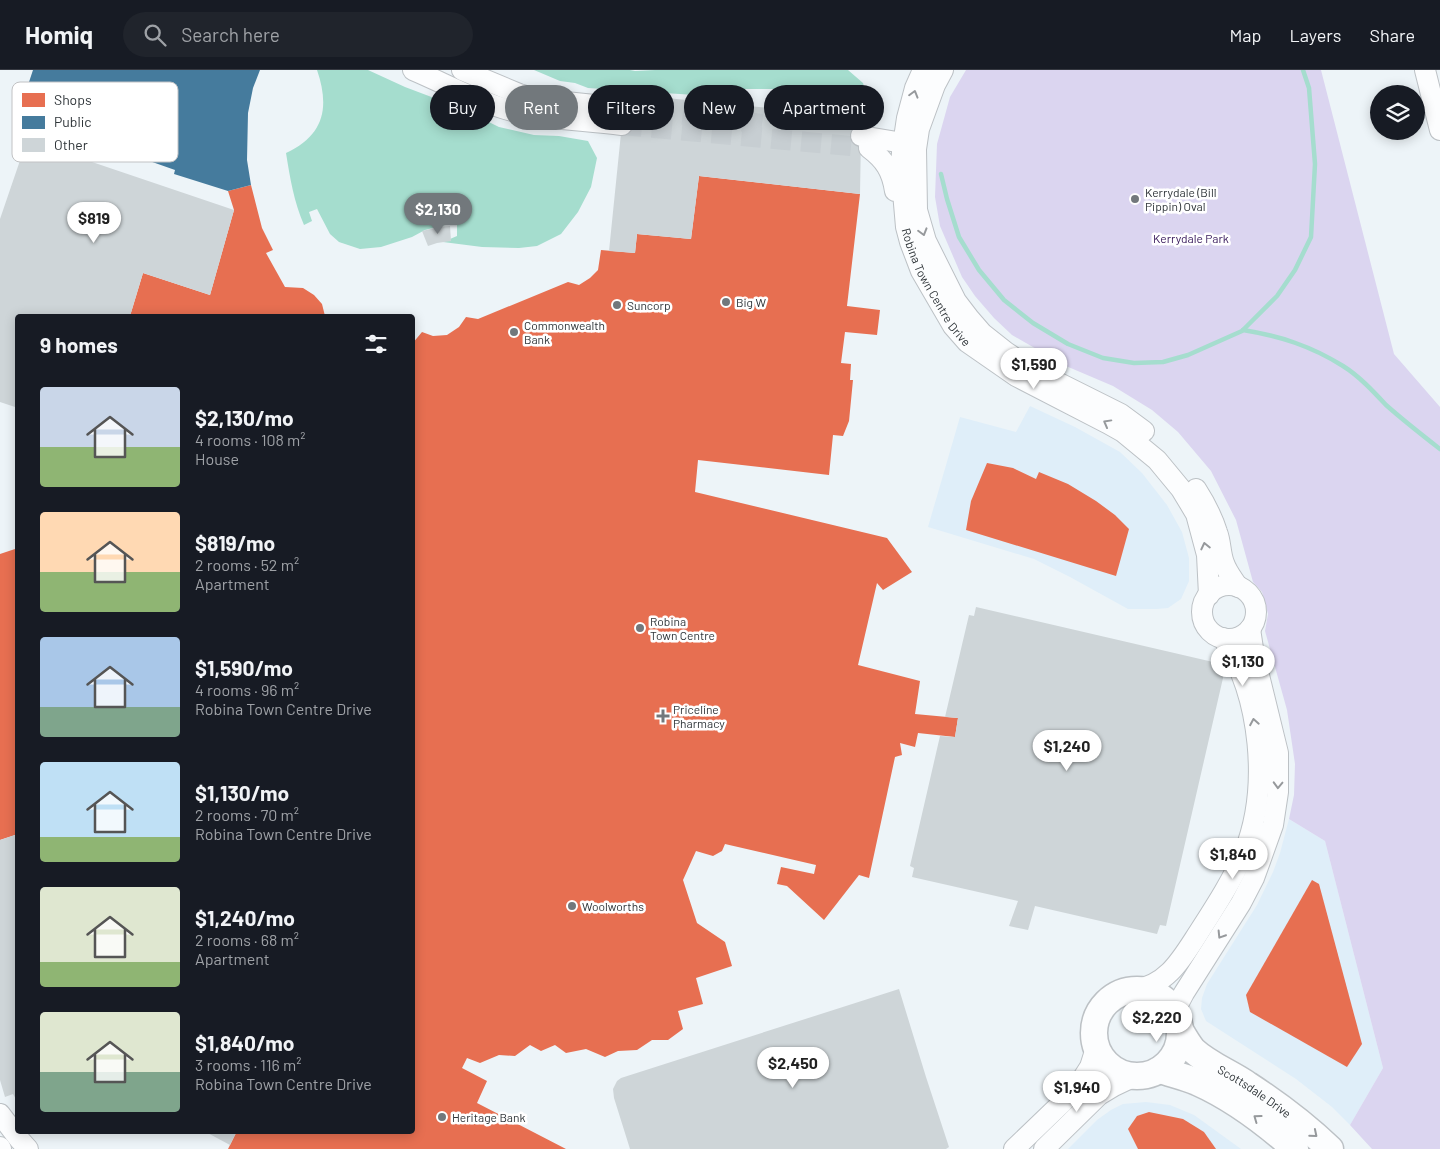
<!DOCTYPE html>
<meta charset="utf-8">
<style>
:root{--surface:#171b24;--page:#20242c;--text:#f1f3f6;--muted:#9ea1a6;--line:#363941;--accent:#72787c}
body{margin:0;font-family:Barlow,sans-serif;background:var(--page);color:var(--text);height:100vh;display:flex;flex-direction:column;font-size:19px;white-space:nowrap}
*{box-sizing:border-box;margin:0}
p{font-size:16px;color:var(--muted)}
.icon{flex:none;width:28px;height:28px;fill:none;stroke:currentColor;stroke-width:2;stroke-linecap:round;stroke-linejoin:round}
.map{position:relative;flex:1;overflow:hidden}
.panel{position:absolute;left:15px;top:244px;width:400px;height:820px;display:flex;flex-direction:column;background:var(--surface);border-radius:5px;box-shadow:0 2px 12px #0003}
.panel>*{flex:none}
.banner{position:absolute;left:430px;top:15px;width:475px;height:45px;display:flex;gap:10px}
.fabs{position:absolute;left:1370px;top:15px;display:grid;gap:10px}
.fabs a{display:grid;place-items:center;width:55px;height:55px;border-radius:50%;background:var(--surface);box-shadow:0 2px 12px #0003;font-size:25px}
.price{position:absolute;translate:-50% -42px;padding:0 11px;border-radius:18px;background:#fff;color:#222;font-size:16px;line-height:32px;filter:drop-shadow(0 1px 2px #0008)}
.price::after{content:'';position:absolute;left:50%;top:30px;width:15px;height:11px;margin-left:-8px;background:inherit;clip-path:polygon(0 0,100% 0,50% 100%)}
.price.active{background:var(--accent);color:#fff}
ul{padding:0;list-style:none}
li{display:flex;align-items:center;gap:15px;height:125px;padding:0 25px}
li span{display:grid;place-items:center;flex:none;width:140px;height:100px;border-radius:5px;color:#555}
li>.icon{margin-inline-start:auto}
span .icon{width:60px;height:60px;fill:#fffc;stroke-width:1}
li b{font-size:21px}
h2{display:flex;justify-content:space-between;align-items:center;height:60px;padding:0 25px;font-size:21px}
.pill{padding:0 18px;border-radius:22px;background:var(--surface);box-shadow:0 2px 12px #0003;font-size:18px;line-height:45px}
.pill.active{background:var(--accent);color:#fff}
header{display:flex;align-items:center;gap:30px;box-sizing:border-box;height:70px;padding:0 25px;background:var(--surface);border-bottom:1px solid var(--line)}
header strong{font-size:24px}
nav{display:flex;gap:28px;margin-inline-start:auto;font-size:18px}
.search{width:350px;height:45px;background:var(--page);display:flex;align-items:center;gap:12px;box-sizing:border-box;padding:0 18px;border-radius:28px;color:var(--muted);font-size:19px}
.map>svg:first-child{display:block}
</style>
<header>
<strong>Homiq</strong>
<div class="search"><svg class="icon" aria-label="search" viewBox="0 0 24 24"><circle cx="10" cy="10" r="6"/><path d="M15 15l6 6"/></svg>Search here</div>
<nav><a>Map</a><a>Layers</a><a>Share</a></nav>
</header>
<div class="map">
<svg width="1440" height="1079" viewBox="0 0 1440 1079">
<rect width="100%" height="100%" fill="#edf4f8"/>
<g fill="#dfeef9">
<path d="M1030 336 1075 357 1120 382 1142 403 1167 435 1182 462 1189 488V511L1181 529 1168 538 1157 539H1128L1070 507 1034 489 928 457 960 347 1016 362Z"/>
<path d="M1289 749 1325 771 1383 998 1350 1055 1332 1037 1296 1009 1206 951 1201 939 1202 928 1207 914 1257 835 1273 802 1280 783Z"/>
<path d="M1146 1032 1170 1035 1194 1045 1241 1079H1068L1097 1050 1111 1040 1123 1034Z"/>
</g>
<path fill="#dbd5f0" d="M966 0H1321L1394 284 1440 337V1079H1372L1350 1055 1383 998 1325 771 1289 749 1294 725 1295 694 1287 640 1265 561 1268 544 1262 522 1253 512 1236 450 1211 401 1178 362 1152 340 1113 316 1066 296 1012 265 994 248 975 226 962 207 940 156 935 127 937 74 950 27Z"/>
<g fill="#a5ddce">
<path d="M317 0H368L405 17 458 37 499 57 534 65 559 66 588 71 597 88 591 117 578 142 561 164 537 176 519 178 482 177 443 172 457 166V155H445L425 160 412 167 381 177 360 179 339 172 330 164 317 139 309 142 312 151 304 155C294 132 290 108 286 83 324 65 330 38 317 0Z"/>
<path d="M534 0H630L635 1 655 0H848L863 13 869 33 862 41 852 36 842 27 785 19H741L710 26 588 18 575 13 560 11Z"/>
</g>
<g fill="#e76f51">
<path d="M699 106 860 124 847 236 880 240 877 265 845 262 841 293 851 294 850 310H853L849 351 843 366 833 365 829 405 698 390 695 422 887 468 912 502 883 520 877 513 858 595 920 611 915 644 958 648 955 667 918 663 915 677 900 673 902 685 895 687 869 808 859 805 824 850 787 816 777 814 781 797 814 804 816 795 725 774 722 781 713 786 696 781 683 810 697 853 725 872 732 896 696 908 703 934 678 941 683 959 668 970H652L637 980 618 981 605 987 586 979 566 983 555 975 541 981 530 975 515 986 499 985 480 993 467 988 462 998 487 1011 477 1033 566 1079H228L237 1061H412V274L422 262 433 266 447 265 459 257 466 247 478 249 568 212 579 215 590 208 598 200 601 180 635 183 637 164 691 169Z"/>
<path d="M251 115 262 158 273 180 266 183 285 217 303 218 314 225 322 234 325 246H130L143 203 210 225 234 140 228 121Z"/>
<path d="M987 393 1013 398 1036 409 1039 402 1068 414 1096 431 1115 445 1129 459 1116 506 966 460 971 431Z"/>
<path d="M18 478V764L0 770V484Z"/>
<path d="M1312 810 1319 814 1362 974 1347 997 1250 942 1246 925Z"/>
<path d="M1149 1042 1183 1049 1204 1062 1216 1079H1138L1128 1059 1137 1046Z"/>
</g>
<path fill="#457b9d" d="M33 0H260L253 18 248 43 247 90 251 115 228 121 174 104 175 100 33 50 30 56 16 51Z"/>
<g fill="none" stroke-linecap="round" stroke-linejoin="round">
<g stroke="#a5ddce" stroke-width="4.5">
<path d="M941 104 947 129 959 167 979 200 1004 230 1033 253 1068 274 1103 288 1134 293 1163 292 1188 285 1242 261 1277 226 1295 200 1311 167 1315 94 1309 18 1303 0"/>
<path d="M1243 260C1280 266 1311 276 1343 296 1359 306 1373 321 1386 335 1403 350 1422 365 1440 379"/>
</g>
</g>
<g fill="#ced5d8">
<path d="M625 24 853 46 861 66 860 124 699 106 691 169 637 164 635 183 609 181Z"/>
<path d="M27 70 234 140 210 225 143 203 130 246H18V338L0 332V149Z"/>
<path d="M450 156 451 171 437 173 428 176 422 161 439 157Z"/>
<path d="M976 537 1226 595 1166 856 1160 855 1157 864 1035 836 1028 860 1009 856 1018 831 912 807 914 798 910 796 940 666 955 667 958 648 945 647 969 545 974 546Z"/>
<path d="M18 764V1033L13 1024 5 1027 0 1010V770Z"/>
<path d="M899 919 926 1007 949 1077 946 1079H630L614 1028 613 1019 617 1011 621 1008Z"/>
<path d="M204 1061H237L230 1075Z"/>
</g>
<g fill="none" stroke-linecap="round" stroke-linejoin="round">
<g stroke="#c7ced2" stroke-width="20" stroke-dasharray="20 10" stroke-linecap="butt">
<path d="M623 38 763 54"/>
<path d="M622 55 861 77"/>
</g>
<g stroke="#bcc1c5" stroke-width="22">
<g id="minor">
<path d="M413 0C446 14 480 33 516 42 550 50 587 50 622 55"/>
<path d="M462 0 519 24 537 29 623 38"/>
<path id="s1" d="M923 0 915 18 907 48 902 82 901 99 906 157 910 172 921 201 953 256 967 272 1016 306 1107 353 1123 362 1157 390 1181 419 1196 444 1207 485 1209 525"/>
<path d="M943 0 935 15 919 59 916 79 917 140 926 171 956 231 969 248 982 263 1006 282 1031 299 1121 344 1144 361"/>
<path d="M1425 0 1440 60"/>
<path d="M861 66 903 73 914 78"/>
<path d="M869 78C885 90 892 101 895 121"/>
<path d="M1196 419C1205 433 1212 446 1217 462 1221 472 1220 483 1224 493 1227 502 1233 509 1238 517"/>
<circle cx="1229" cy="542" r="27"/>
<path d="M1134 920C1168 915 1182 888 1199 862 1215 837 1232 811 1244 783 1270 718 1261 627 1223 568"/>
<path d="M1174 942 1184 923 1241 833 1254 808 1273 755 1278 722V683L1254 585 1250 559"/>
<path d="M0 1044 19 1069 28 1079"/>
<path d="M0 1077 1 1079"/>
<path d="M1014 1079 1063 1032 1081 1011 1090 997 1096 978"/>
<path d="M1044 1079 1099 1025 1114 1016 1135 1006"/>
</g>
</g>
<g stroke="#bcc1c5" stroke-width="29">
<g id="major">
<circle cx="1137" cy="963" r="43"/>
<path id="s2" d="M1180 960C1184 967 1188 974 1193 980 1209 995 1231 1003 1248 1015 1277 1034 1305 1055 1330 1079"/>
<path d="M1160 1000C1172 1004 1185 1007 1197 1012 1233 1028 1266 1053 1295 1079"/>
</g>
</g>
<use href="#minor" stroke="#fcfdfe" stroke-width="20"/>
<use href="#major" stroke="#fcfdfe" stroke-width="26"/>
</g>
<defs><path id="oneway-chevron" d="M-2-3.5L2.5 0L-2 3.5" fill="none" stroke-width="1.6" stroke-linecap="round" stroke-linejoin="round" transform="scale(1.25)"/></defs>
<g stroke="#96999c">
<use href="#oneway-chevron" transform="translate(914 24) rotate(-74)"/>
<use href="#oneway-chevron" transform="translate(923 162) rotate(74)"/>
<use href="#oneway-chevron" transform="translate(1107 353) rotate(-151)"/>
<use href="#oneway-chevron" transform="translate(1205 476) rotate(-103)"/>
<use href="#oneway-chevron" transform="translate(1254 652) rotate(-100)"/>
<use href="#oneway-chevron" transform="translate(1278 715) rotate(92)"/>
<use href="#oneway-chevron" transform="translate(1221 865) rotate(122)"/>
<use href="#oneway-chevron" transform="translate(1257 1048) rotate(-144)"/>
<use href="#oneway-chevron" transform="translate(1314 1064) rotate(40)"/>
</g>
<g fill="#72787c" stroke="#fff" stroke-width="2">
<circle cx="1135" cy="129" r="5"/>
<circle cx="726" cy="232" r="5"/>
<circle cx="617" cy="235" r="5"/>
<circle cx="514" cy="262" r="5"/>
<circle cx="640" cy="558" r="5"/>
<path d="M660.5 638.5h5v5h5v5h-5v5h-5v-5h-5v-5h5z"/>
<circle cx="572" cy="836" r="5"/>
<circle cx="442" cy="1047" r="5"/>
</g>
<g text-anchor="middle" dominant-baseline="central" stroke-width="5" stroke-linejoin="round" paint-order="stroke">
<g font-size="12" fill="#2f3539" stroke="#fff" text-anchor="start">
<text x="1145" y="122">Kerrydale (Bill<tspan x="1145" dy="14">Pippin) Oval</tspan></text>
<text x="736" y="232">Big W</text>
<text x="627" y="235">Suncorp</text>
<text x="524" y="255">Commonwealth<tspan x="524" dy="14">Bank</tspan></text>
<text x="650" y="551">Robina<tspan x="650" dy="14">Town Centre</tspan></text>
<text x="673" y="639">Priceline<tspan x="673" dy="14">Pharmacy</tspan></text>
<text x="582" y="836">Woolworths</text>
<text x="452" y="1047">Heritage Bank</text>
</g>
<g font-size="12" fill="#351659" stroke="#fff">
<text x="1191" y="168">Kerrydale Park</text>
</g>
<g font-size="12" fill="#2f3539" stroke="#fff">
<text stroke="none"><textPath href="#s1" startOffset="228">Robina Town Centre Drive</textPath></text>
<text stroke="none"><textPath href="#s2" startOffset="98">Scottsdale Drive</textPath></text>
</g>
</g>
<rect x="12" y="12" width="166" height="80" rx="8" fill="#fff" stroke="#c1c2c4" stroke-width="1"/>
<rect x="22" y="23" width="23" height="14" fill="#e76f51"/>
<rect x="22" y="46" width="23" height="13" fill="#457b9d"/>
<rect x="22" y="68" width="23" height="14" fill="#ced5d8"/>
<g font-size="14" fill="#2f3539">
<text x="54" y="35">Shops</text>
<text x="54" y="57">Public</text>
<text x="54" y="80">Other</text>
</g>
</svg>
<div class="fabs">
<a><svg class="icon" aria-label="layers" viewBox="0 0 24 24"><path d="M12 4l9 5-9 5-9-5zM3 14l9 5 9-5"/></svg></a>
</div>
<b class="price active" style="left:438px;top:165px">$2,130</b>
<b class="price" style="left:94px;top:174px">$819</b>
<b class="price" style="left:1034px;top:320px">$1,590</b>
<b class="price" style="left:1243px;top:617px">$1,130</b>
<b class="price" style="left:1067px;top:702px">$1,240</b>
<b class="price" style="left:1233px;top:810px">$1,840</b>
<b class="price" style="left:1157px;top:973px">$2,220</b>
<b class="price" style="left:793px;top:1019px">$2,450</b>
<b class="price" style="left:1077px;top:1043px">$1,940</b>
<div class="banner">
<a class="pill">Buy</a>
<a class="pill active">Rent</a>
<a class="pill">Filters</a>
<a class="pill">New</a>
<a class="pill">Apartment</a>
</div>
<section class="panel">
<h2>9 homes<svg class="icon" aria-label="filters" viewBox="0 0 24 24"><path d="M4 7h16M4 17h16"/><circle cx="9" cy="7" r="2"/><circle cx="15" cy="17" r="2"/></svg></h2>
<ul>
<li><span style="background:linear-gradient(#c9d6e8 60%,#8fb573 0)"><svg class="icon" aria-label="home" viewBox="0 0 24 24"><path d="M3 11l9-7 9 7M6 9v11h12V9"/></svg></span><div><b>$2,130/mo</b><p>4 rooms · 108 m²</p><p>House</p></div></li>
<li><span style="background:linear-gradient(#ffd9b3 60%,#8fb573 0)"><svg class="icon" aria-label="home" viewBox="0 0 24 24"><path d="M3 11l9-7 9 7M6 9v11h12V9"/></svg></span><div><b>$819/mo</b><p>2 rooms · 52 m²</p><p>Apartment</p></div></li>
<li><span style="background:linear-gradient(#a9c7e8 70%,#7fa58c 0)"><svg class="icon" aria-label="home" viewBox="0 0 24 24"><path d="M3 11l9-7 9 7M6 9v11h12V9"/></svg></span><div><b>$1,590/mo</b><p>4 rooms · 96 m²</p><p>Robina Town Centre Drive</p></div></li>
<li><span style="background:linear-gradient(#bfe0f5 75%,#8fb573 0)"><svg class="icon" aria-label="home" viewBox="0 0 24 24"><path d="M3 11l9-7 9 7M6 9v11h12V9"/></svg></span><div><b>$1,130/mo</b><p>2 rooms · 70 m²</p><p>Robina Town Centre Drive</p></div></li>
<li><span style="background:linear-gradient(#dfe7d0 75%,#8fb573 0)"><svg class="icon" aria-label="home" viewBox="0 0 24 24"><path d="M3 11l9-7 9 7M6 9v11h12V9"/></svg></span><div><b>$1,240/mo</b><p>2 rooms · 68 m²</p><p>Apartment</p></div></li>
<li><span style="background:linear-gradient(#dfe7d0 60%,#7fa58c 0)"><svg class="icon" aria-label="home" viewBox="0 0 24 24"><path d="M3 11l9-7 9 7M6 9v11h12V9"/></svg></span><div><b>$1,840/mo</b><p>3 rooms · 116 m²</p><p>Robina Town Centre Drive</p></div></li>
</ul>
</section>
</div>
